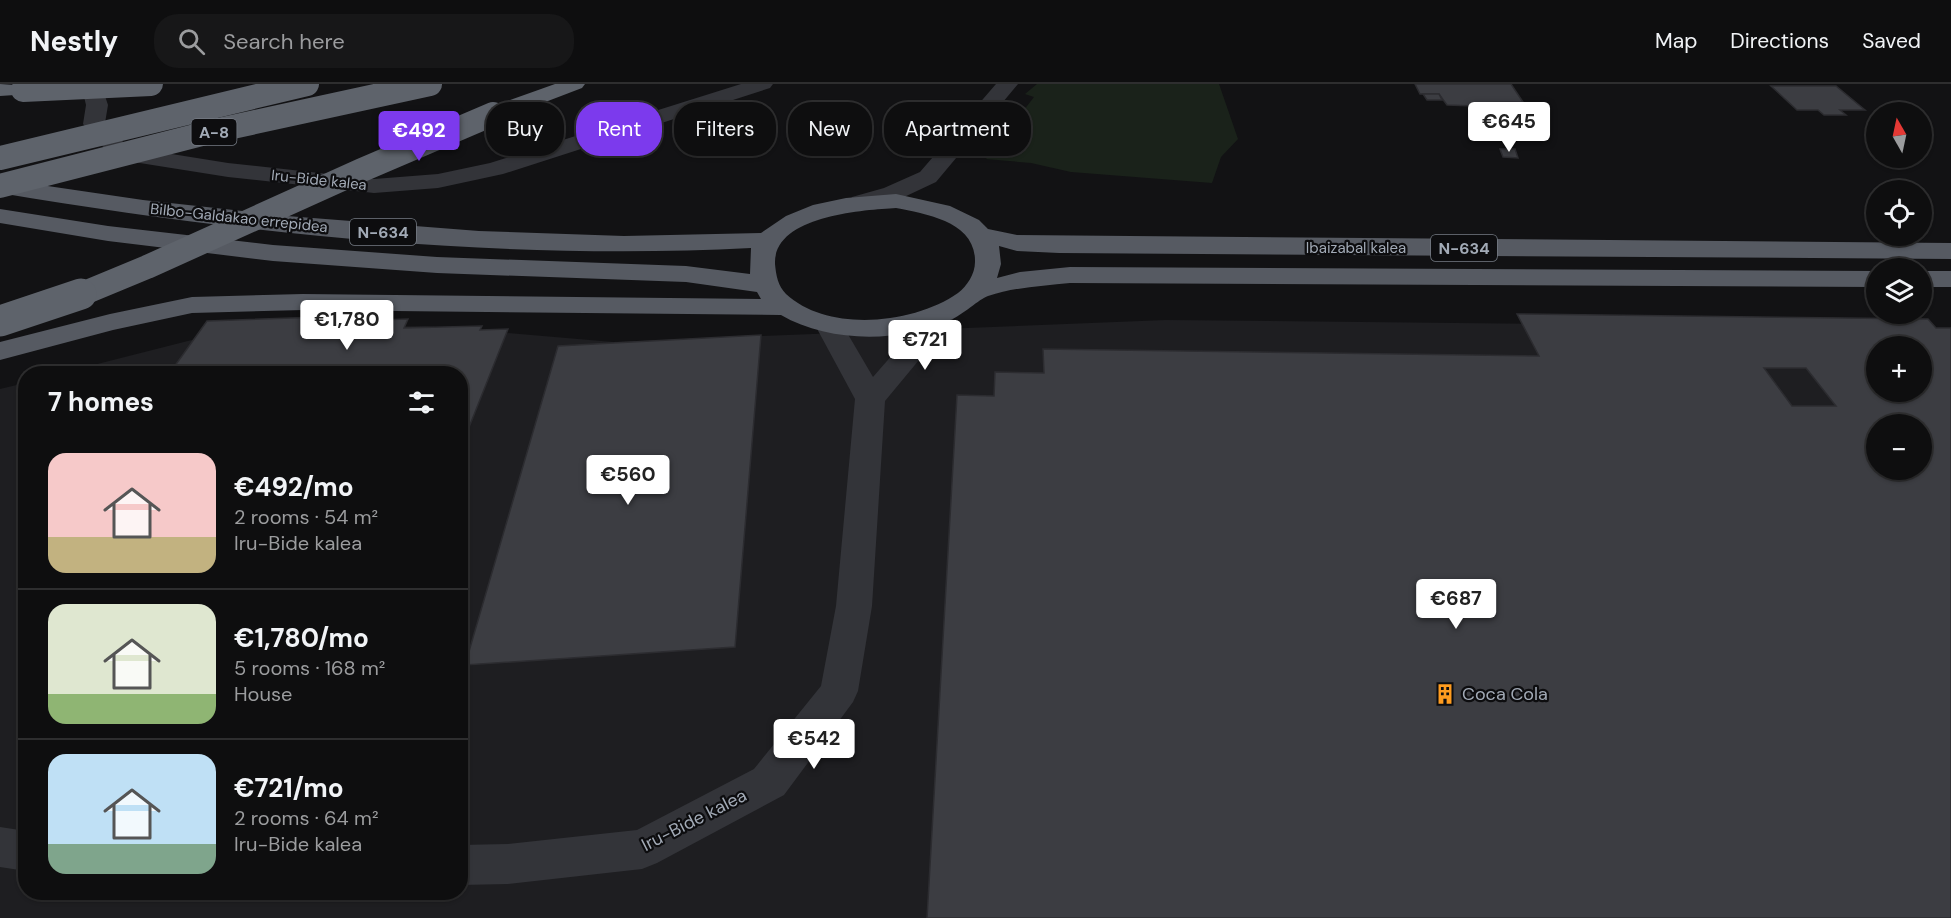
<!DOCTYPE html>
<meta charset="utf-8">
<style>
:root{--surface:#0e0e0f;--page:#171718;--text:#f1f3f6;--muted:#9b9c9e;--line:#2e2e2f;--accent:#7c3aed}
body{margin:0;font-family:"DM Sans",sans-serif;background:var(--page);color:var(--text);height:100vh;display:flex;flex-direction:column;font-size:22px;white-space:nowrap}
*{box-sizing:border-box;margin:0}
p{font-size:20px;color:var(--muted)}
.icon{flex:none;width:33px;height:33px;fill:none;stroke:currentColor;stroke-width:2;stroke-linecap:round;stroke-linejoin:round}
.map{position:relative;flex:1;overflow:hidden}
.drawer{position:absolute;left:18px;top:282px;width:450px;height:534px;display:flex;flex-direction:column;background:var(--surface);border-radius:24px;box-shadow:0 2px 4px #0004,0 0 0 2px var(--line)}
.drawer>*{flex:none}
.top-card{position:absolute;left:486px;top:18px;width:570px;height:54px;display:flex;gap:12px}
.needle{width:39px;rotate:351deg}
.controls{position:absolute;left:1866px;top:18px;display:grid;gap:12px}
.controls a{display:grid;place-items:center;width:66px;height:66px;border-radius:50%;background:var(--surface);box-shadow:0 2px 4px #0004,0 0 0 2px var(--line);font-size:30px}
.price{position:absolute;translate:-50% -51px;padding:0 14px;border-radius:6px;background:#fff;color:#222;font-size:20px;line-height:39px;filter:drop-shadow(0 2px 3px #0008)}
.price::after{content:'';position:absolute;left:50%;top:36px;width:18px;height:14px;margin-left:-9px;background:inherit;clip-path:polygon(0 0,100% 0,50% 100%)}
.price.selected{background:var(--accent);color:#fff}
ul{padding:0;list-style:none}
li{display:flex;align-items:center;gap:18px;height:150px;padding:0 30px}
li+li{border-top:2px solid var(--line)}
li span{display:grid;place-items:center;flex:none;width:168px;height:120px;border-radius:18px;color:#555}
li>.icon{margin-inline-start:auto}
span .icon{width:72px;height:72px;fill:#fffc;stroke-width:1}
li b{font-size:26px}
h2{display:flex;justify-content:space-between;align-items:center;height:72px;padding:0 30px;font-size:26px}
.pill{padding:0 21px;border-radius:24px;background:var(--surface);box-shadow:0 2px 4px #0004,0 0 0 2px var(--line);font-size:21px;line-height:54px}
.pill.selected{background:var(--accent);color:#fff}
header{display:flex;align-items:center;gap:36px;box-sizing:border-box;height:84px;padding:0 30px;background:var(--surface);border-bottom:2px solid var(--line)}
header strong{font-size:28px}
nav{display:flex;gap:33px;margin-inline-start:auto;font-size:21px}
.search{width:420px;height:54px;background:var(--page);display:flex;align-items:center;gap:15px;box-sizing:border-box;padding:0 21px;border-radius:24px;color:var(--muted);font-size:22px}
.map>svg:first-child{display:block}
</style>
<header>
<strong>Nestly</strong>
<div class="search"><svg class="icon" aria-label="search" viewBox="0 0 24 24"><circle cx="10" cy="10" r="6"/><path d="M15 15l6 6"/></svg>Search here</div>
<nav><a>Map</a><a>Directions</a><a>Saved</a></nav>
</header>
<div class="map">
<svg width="1951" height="834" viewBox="0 0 1951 834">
<rect width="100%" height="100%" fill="#121214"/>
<path fill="#1e1e21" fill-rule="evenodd" d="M1166 236 1951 244V834H0V305L25 299 26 808H460V290L62 289 235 245 424 242 613 258ZM1876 262H1922V308H1876ZM1876 340H1922V386H1876Z"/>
<path fill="#1a221a" d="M1037 0H1219L1238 55 1221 73 1212 99 1071 88 1031 79 986 75 1034 13 1025 10Z"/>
<g fill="#3c3d42" stroke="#2c2c30" stroke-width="1.5" fill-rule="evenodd">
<path d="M1415 0H1511L1523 18 1473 19 1474 22 1447 21 1439 10H1420Z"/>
<path d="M1771 2H1836L1865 26H1840L1846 31H1824L1818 26H1797Z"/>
<path d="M1423 10H1439L1442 16H1427Z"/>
<path d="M1500 65H1515L1518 74 1503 73Z"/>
<path d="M1517 230 1928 235 1936 244H1951V834H927L957 311 994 312 995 288 1044 289 1043 265 1539 272ZM1876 262H1922V308H1876ZM1764 284H1806L1836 322H1792ZM1876 340H1922V386H1876Z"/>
<path d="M380 231 378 236 408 235 404 244 482 242 480 246 508 245 460 366V290H169L207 237Z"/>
<path d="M761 251 735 563 465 581 558 262Z"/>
</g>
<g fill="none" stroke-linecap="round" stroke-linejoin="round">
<g fill="#333439" fill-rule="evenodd">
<path d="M81 0H101L108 21 105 39 128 63 228 79 374 95 438 90 490 79 741 0H773L770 4 503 90 438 104 374 109 228 93 121 76 113 74 83 40 86 21Z"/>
<path d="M996 0H1018L936 98 902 114 861 125 852 123 849 118 852 113 884 104 920 88Z"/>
<path d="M944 221 954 223 958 229 885 317 872 522 858 607 853 618 784 711 657 779 642 785 508 800 460 801V761L508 760 637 746 754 685 821 602 836 522 855 315 815 241 819 235 829 233 839 235 873 293 934 223Z"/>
<path d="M0 743 26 747V787L0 783Z"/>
</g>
<g fill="#565a62" fill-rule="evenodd">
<path d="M0 95 143 116 287 132 479 147 624 152 761 149 786 132 813 121 846 114 896 110 950 122 979 136 988 145 1017 151 1951 159V175L1059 169 1017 167 999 162 1001 180 997 194 1020 188 1070 183 1876 187V203L1070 199C1043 202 1015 203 988 212 979 215 963 231 950 236 900 259 829 259 781 231L303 226 192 229 113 246 0 276V258L110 230 192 213 303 210 761 215 757 208 686 198 437 189 273 177 108 157 0 139V125L108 142 273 161 437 173 686 182 750 190 751 164C505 177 243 150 0 109ZM896 124C927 130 976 138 975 178 975 190 967 202 958 209 914 240 828 249 786 210 778 202 776 191 775 180 773 132 862 126 896 124Z"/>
<rect x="1922" y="187" width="29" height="16"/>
</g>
<g fill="#5e636b" fill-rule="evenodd">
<path d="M0 0 30 2 34 6 30 10 0 12Z"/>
<path d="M555 0H585L582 4 501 35 493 37 485 35 482 30 485 25Z"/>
</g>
<g stroke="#5e636b" stroke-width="24">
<path d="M23 6 151 0"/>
<path d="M0 74 307 0"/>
<path d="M0 102 214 47 430 0"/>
<path d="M77 212 147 183 362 86 493 30"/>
</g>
<path stroke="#5e636b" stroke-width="31" d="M0 237 81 210"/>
</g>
<defs>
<g id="building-bare" transform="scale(1.62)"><path d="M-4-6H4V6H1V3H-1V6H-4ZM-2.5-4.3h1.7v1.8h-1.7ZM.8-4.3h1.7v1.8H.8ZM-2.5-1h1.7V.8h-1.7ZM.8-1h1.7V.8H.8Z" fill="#ff9c1f" stroke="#0d0d0f" stroke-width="2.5" paint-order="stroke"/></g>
</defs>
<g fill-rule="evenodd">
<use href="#building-bare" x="1445" y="610"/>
</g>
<g text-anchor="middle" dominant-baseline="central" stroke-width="4.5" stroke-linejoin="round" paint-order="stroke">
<g font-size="15" fill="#a2aab6" stroke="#0d0d0f">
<text transform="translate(319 96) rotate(6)">Iru-Bide kalea</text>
<text transform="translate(239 134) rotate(6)">Bilbo-Galdakao errepidea</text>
<text x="1356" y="164">Ibaizabal kalea</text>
</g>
<g fill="#0d0d0f" stroke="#757b84" stroke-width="1.5">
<rect x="191.5" y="35" width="45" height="26" rx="4.5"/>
<rect x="350" y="135" width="66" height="26" rx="4.5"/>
<rect x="1431" y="151" width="66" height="26" rx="4.5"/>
</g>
<g font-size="16" font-weight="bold" fill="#a2aab6">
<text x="214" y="48">A-8</text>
<text x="383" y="148">N-634</text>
<text x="1464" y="164">N-634</text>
</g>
<g font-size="18" fill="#a2aab6" stroke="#0d0d0f" text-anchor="start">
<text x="1462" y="610">Coca Cola</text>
</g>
<g font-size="18" fill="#a2aab6" stroke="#0d0d0f">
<text transform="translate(694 736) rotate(-27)">Iru-Bide kalea</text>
</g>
</g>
</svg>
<div class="controls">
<a><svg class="needle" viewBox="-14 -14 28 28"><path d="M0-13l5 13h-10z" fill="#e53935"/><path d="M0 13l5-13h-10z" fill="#9b9c9e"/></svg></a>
<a><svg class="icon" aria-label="locate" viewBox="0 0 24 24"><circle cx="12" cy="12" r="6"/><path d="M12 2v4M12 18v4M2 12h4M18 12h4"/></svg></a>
<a><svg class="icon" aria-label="layers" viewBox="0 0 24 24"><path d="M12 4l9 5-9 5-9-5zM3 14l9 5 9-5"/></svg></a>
<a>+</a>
<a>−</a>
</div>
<b class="price" style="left:1509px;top:69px">€645</b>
<b class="price selected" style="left:419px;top:78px">€492</b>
<b class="price" style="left:347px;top:267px">€1,780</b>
<b class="price" style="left:925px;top:287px">€721</b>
<b class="price" style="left:628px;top:422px">€560</b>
<b class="price" style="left:1456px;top:546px">€687</b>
<b class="price" style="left:814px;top:686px">€542</b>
<div class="top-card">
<a class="pill">Buy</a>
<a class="pill selected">Rent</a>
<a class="pill">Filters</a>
<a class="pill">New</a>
<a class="pill">Apartment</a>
</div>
<section class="drawer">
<h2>7 homes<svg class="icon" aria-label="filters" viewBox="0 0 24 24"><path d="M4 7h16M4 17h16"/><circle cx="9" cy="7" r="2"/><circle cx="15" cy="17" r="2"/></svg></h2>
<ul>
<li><span style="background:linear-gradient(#f6c9c9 70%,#c2b280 0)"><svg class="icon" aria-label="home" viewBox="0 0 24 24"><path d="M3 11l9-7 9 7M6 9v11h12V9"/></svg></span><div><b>€492/mo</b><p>2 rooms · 54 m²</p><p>Iru-Bide kalea</p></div></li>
<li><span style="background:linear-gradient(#dfe7d0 75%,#8fb573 0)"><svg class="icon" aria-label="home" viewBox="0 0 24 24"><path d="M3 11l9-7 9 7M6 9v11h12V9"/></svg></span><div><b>€1,780/mo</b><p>5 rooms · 168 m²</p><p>House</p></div></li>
<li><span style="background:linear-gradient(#bfe0f5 75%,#7fa58c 0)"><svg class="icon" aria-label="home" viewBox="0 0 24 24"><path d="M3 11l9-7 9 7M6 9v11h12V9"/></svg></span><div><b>€721/mo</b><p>2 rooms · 64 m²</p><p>Iru-Bide kalea</p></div></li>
</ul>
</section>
</div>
